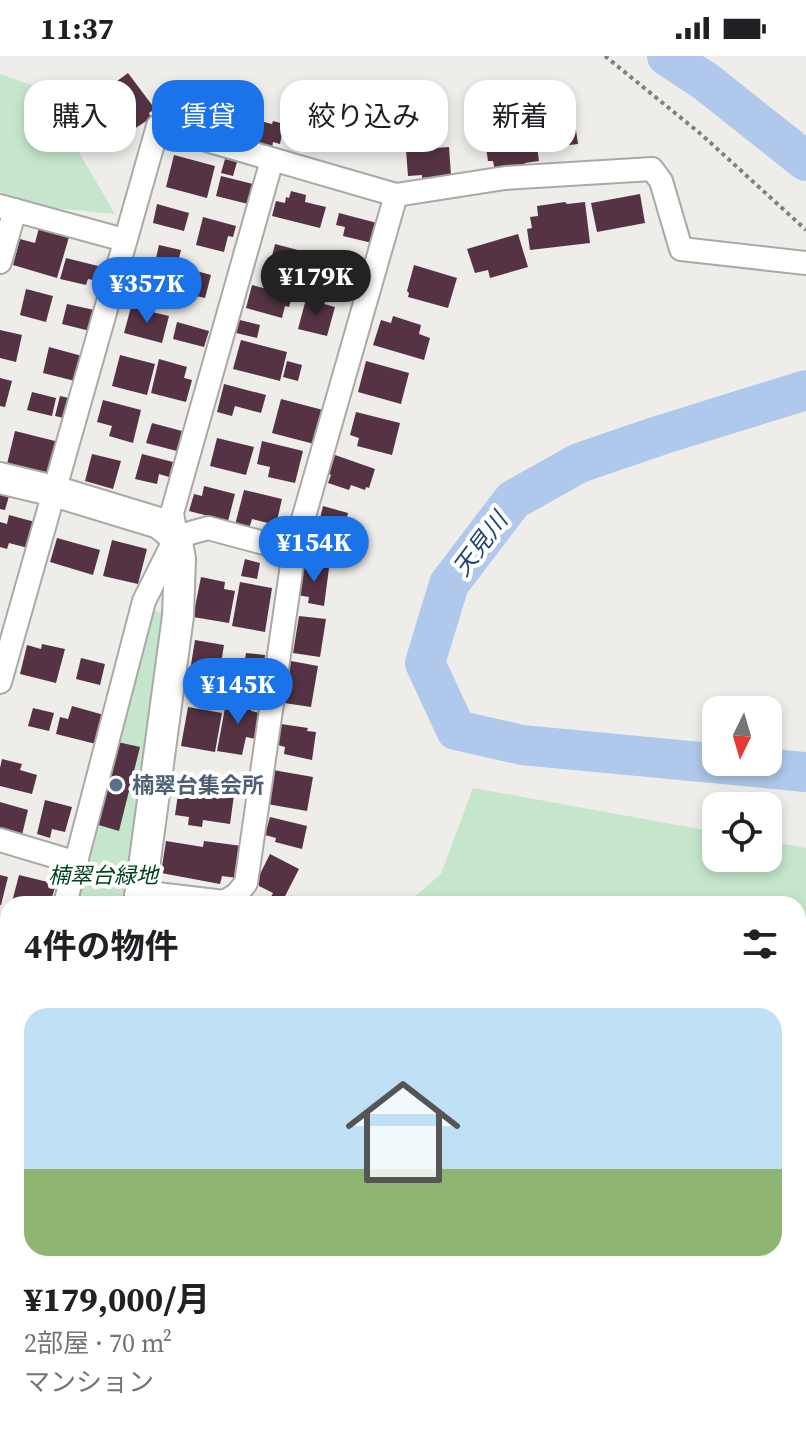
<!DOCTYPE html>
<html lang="ja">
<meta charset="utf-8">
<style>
:root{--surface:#fff;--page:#f6f6f6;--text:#202124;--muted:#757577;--line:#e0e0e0;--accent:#1a73e8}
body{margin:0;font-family:"Source Serif 4","Noto Sans JP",serif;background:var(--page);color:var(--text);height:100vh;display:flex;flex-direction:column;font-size:30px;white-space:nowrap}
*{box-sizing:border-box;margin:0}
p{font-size:26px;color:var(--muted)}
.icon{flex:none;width:44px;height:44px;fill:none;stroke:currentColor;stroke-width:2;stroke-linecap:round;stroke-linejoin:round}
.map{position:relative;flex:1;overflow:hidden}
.drawer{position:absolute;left:0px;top:840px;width:806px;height:536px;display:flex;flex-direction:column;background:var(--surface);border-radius:24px 24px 0 0;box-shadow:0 4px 12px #0003}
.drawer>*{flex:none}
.banner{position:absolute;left:24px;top:24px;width:758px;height:72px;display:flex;gap:16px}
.needle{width:52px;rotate:185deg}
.tools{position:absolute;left:702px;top:640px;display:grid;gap:16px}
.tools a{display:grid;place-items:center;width:80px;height:80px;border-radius:16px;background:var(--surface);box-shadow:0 4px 12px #0003;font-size:40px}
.price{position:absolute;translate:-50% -68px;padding:0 18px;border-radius:28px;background:var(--accent);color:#fff;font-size:26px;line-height:52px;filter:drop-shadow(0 2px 4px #0008)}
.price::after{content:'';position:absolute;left:50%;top:48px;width:24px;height:18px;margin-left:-12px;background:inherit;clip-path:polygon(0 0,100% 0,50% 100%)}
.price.current{background:#222;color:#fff}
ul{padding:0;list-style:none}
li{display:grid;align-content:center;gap:16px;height:424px;padding:0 24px}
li+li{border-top:2px solid var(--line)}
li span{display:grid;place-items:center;height:248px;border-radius:24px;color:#555}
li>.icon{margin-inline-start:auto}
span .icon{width:144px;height:144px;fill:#fffc;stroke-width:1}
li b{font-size:34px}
h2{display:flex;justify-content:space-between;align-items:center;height:96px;padding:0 24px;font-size:34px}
.tag{padding:0 28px;border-radius:24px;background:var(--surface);box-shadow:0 4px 12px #0003;font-size:28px;line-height:72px}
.tag.current{background:var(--accent);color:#fff}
.status{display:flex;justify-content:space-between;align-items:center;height:56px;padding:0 40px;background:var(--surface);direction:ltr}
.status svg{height:22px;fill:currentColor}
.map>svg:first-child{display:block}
</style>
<div class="status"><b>11:37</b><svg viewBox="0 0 49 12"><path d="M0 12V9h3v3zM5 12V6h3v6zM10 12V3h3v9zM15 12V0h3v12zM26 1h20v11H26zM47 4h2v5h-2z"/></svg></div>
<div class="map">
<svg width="806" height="1376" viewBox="0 0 806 1376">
<rect width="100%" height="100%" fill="#efedea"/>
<g fill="#c5e6cc">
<path d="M0 18 42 33 115 158 54 152 0 136Z"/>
<path d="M153 553 164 558 126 848H66L147 562Z"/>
<path d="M473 732 716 776V802H768V785L806 792V1066L800 1074 798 1084V848H406L441 818Z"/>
<path d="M457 1368H721L720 1376H456Z"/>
</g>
<path fill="#a0c4a9" d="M74 1368H129L125 1376H64Z"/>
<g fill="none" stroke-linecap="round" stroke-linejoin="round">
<g stroke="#b0c8eb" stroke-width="40">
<path d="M667 0 705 25 806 105"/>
<path d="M806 334 661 379 579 407 513 444 449 528 425 607 456 674 522 689 806 716"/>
</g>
</g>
<g fill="#534">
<path d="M128 17 155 53 149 57 151 62 134 73 125 75 118 68 119 64 103 43 101 37Z"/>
<path d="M556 47 559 62 574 60 578 88 544 92 538 50Z"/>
<path d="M252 63 272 68 273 65 284 68 280 88 273 86 272 92 247 86Z"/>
<path d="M535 77 539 105 525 107 524 111 495 115 493 105H488L485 84Z"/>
<path d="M449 91 451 119 422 122V119L408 120 406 94Z"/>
<path d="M174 99 215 110 207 142 166 131Z"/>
<path d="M225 103 237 106 233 120 221 117Z"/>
<path d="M221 120 253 128 248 148 216 140Z"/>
<path d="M291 135 306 139 305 146 326 151 320 172 272 160 276 145 285 147 286 141 289 142Z"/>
<path d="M640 138 645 167 597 176 591 147Z"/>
<path d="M565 146 567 148 585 146 590 187 530 194 527 173 532 172 530 161 538 160 537 150Z"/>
<path d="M157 148 189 157 184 175 153 167Z"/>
<path d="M339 157 377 167 372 187 343 180 345 171 336 169Z"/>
<path d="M203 161 236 170 233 181 228 180 224 196 196 189Z"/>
<path d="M39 172 69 181 57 222 13 209 20 183 35 187Z"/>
<path d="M518 178 528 211 490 222 488 214 475 217 467 193Z"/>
<path d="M275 188 313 198 306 226 268 217Z"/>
<path d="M159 189 181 194 172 230 152 225 149 235 128 230 135 201 155 206Z"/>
<path d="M323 201 361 211 353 240 316 231Z"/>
<path d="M66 202 102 211 98 225 88 223 86 229 60 223Z"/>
<path d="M414 209 457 222 448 252 408 241 409 237 407 235Z"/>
<path d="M182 211 211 219 205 242 183 237 184 231 177 229Z"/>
<path d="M252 229 292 240 289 251 285 250 282 262 246 252Z"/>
<path d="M26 233 53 240 46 266 20 259Z"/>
<path d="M306 243 335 251 327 280 298 273Z"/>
<path d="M67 248 99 255 94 276 62 268Z"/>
<path d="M131 251 169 260 162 287 124 277Z"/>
<path d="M393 260 421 269 419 278 430 282 424 304 373 289 381 264 391 267Z"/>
<path d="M236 263 260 269 257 282 232 276Z"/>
<path d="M177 266 209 275 204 291 173 283Z"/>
<path d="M0 274 22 279 16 306 0 302Z"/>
<path d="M241 284 287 296 280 325 233 313Z"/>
<path d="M49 291 82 300 75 325 43 317Z"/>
<path d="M120 299 155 308 147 339 112 330Z"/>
<path d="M159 303 187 311 184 322 192 324 186 346 151 337Z"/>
<path d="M287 305 302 309 298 325 283 321Z"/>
<path d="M366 305 409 317 401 348 358 336Z"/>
<path d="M0 322 12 325 5 351 0 350Z"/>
<path d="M224 328 266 339 261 357 235 350 232 360 217 356Z"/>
<path d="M32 336 56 342 52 360 27 354Z"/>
<path d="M60 340 73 343 68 363 55 360Z"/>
<path d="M281 343 323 354 314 388 272 377Z"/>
<path d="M103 344 141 354 133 387 109 380 112 370 97 366Z"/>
<path d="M356 356 400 367 392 399 357 390 359 382 350 379Z"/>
<path d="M152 367 182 375 177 395 146 387Z"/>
<path d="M15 375 59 386 51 420 7 408Z"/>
<path d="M217 382 254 391 246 419 210 410Z"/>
<path d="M262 385 303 395 295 427 268 421 270 411 257 408Z"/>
<path d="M92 398 121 405 113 433 85 425Z"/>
<path d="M142 398 173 406 169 421 159 418 157 428 135 423Z"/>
<path d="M335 399 375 413 369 432 366 431 365 434 351 429 349 434 328 427 331 419 329 418Z"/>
<path d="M204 430 235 438 228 465 189 455 194 438 202 440Z"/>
<path d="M244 434 282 443 276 469 252 463 249 473 235 469Z"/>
<path d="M0 438 9 440 5 454 0 453Z"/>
<path d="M323 450 348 457 341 484 337 483 334 495 331 494V500L312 494Z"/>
<path d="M9 459 35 466 28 492 9 487 7 493 0 491V466L7 468Z"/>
<path d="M57 482 100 494 93 519 50 506Z"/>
<path d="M112 484 147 493 138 528 103 520Z"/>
<path d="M245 503 260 507 257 523 241 520Z"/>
<path d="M302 508 329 512 324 550 308 547 309 541 297 539Z"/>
<path d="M201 521 225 526 224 533 235 535 229 567 193 561Z"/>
<path d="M240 526 272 532 265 576 232 570Z"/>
<path d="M299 560 326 563 320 601 293 597Z"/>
<path d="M195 584 224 589 218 626 189 621Z"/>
<path d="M42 588 65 593 56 627 20 618 27 589 41 593Z"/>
<path d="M246 597 265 599 261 634 225 630 229 602 245 604Z"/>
<path d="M81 602 105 608 100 629 76 623Z"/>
<path d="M291 605 318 610 311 651 284 647Z"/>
<path d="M227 641 253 645 251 655 260 657 256 683 246 681 242 699 217 695Z"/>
<path d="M72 650 104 659 96 688 56 678 60 661 68 663Z"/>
<path d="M188 651 222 657 215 696 181 690Z"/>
<path d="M33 652 54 657 49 675 28 670Z"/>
<path d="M281 668 308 672 307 675 316 676 312 704 284 698 285 691 278 689Z"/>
<path d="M113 685 140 691 119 775 92 767Z"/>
<path d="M2 703 22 708 20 714 37 719 32 738 0 730V712Z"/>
<path d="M273 714 313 721 307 755 267 748Z"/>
<path d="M180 724 235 732 230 768 203 764 202 771 188 769 189 761 175 759Z"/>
<path d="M45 744 72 751 65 776 52 773 50 782 37 778Z"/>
<path d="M0 746 28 754 22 779 0 773Z"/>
<path d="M270 761 307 770 302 793 275 786 276 782 265 779Z"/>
<path d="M166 785 203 791 204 785 242 790 237 822 222 820 220 828 161 817Z"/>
<path d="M270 798 299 813 281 848 270 843 273 837 259 830V827L256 826Z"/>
<path d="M0 819 8 821 1 849H0Z"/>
<path d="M19 819 56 828 50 848H16L12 846Z"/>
<path d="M5 877 8 878V911L0 909V895Z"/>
<path d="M0 935 8 937V952L5 964 0 962Z"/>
<path d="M0 986 8 988 1 1015H0Z"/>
<path d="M2 1326 8 1328V1360L0 1357V1328Z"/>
</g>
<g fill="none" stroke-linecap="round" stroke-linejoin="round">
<g stroke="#aba9a6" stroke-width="15">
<path id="lane" d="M299 1368 328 1376"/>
</g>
<g stroke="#aba9a6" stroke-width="26">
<g id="street">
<path d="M0 150 124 184"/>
<path d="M0 206 15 154"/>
<path d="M176 481 208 472 294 495"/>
<path d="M0 626 158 70 396 139 505 122 652 113 661 125 681 193 806 207"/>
<path d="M0 784 77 807"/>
<path d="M140 836 224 846 236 839 246 827 294 495 396 139"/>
<path d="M65 848 144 545 176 481 172 457 272 104"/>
<path d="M0 1080 8 1051"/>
<path d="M0 1309 8 1300"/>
</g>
</g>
<g stroke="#aba9a6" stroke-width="34">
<g id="secondary">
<path d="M0 422 54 435 159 467 176 481 180 503 178 560 139 848"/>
<path d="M264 1368 269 1376"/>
</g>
</g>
<path stroke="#81807e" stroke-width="4" stroke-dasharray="4 4" stroke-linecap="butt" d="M605 0 702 79 806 174"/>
<use href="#lane" stroke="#fff" stroke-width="11"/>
<use href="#street" stroke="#fff" stroke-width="22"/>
<use href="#secondary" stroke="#fff" stroke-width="30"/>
</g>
<circle fill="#5c6f8a" stroke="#fff" stroke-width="3" cx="116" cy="729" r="8"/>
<g text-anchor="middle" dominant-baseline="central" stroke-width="8" stroke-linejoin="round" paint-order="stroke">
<g font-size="22" font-weight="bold" fill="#4e5e75" stroke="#fff" text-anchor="start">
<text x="132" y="729">楠翠台集会所</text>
</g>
<g font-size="22" font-style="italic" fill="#00411e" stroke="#fff">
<text x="103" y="819">楠翠台緑地</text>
</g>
<g font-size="24" font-style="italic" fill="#244571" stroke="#fff">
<text transform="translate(480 488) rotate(-53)">天見川</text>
</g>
</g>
</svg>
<div class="tools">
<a><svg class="needle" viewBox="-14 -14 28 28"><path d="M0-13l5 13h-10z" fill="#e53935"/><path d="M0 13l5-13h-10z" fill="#757577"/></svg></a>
<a><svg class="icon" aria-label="locate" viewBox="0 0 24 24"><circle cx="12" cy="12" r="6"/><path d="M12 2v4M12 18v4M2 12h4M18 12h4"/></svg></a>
</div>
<b class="price current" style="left:316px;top:262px">¥179K</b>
<b class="price" style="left:147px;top:269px">¥357K</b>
<b class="price" style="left:314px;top:528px">¥154K</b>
<b class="price" style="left:238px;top:670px">¥145K</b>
<div class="banner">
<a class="tag">購入</a>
<a class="tag current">賃貸</a>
<a class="tag">絞り込み</a>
<a class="tag">新着</a>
</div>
<section class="drawer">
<h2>4件の物件<svg class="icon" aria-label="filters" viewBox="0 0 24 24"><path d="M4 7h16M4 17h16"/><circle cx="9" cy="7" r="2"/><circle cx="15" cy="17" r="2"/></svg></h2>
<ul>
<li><span style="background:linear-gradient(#bfe0f5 65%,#8fb573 0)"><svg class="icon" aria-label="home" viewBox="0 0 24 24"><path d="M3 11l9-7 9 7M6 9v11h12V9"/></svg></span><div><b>¥179,000/月</b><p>2部屋 · 70 m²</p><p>マンション</p></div></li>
</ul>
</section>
</div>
